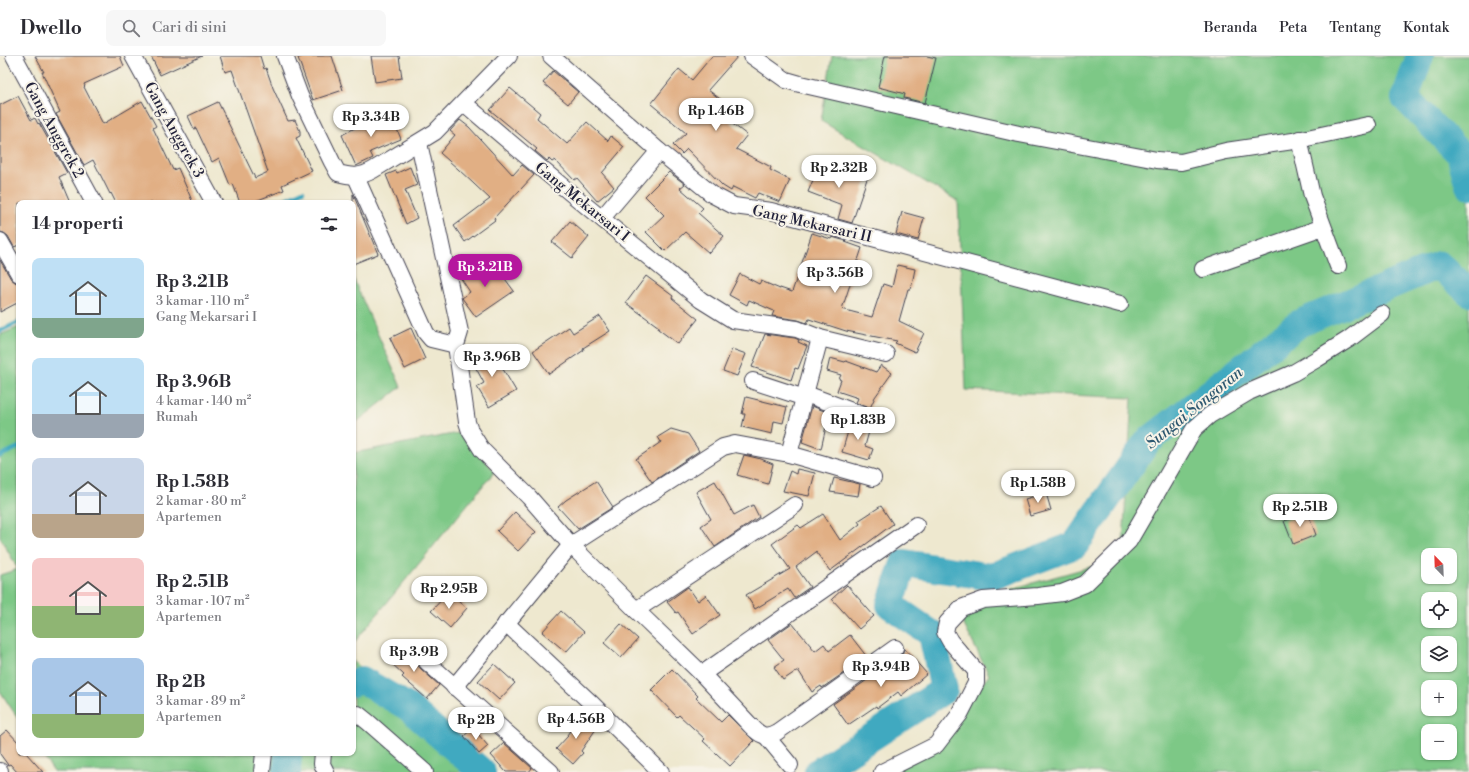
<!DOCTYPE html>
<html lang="id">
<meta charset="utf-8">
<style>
:root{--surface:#fff;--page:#f7f7f7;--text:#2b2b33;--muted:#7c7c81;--line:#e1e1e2;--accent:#b5179e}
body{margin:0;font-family:"Libre Bodoni",serif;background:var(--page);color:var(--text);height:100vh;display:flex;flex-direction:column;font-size:15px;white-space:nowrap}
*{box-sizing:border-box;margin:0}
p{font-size:13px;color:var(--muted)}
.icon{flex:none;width:22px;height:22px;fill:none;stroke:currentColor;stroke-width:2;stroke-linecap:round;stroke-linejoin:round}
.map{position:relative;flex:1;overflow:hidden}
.details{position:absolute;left:16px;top:144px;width:340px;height:556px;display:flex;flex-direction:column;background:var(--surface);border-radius:8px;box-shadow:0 1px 3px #0004}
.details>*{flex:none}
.needle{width:26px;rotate:337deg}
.tools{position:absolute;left:1421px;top:492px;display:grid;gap:8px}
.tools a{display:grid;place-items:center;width:36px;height:36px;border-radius:8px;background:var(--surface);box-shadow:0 1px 3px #0004;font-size:20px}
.price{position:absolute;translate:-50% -34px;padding:0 9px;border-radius:14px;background:#fff;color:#222;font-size:13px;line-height:26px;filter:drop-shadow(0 1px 2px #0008)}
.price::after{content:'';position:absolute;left:50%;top:24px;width:12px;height:9px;margin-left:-6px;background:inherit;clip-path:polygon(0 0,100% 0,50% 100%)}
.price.selected{background:var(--accent);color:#fff}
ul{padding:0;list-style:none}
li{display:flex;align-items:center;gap:12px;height:100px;padding:0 16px}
li span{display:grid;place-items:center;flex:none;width:112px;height:80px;border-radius:8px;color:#555}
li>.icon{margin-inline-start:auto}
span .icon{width:48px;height:48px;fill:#fffc;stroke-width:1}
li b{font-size:17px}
h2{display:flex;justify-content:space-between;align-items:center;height:48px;padding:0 16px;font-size:17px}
header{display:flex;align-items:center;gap:24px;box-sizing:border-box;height:56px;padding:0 20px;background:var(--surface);border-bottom:1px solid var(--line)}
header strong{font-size:19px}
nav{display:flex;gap:22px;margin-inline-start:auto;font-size:14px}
.search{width:280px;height:36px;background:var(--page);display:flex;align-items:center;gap:10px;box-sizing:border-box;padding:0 14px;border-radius:8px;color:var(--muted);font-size:15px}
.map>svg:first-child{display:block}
</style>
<header>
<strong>Dwello</strong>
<div class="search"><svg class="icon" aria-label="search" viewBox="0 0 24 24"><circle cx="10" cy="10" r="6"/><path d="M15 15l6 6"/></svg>Cari di sini</div>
<nav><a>Beranda</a><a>Peta</a><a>Tentang</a><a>Kontak</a></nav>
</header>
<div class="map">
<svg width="1469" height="716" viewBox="0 0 1469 716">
<rect width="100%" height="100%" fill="#f7f3e8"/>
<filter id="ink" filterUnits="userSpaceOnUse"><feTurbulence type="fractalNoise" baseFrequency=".025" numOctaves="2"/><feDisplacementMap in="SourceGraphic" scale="8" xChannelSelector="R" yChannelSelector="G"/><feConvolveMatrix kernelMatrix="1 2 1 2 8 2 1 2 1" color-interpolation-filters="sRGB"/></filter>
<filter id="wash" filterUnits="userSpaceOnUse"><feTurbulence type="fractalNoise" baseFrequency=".012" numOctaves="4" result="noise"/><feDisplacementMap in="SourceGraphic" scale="16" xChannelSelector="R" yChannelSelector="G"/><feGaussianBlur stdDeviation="0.9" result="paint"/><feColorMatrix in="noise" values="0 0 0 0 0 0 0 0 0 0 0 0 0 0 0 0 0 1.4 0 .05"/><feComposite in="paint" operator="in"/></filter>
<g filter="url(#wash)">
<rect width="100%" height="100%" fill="#eee8cf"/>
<g fill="#7dc886" stroke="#507560" fill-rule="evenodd">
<path d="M832 0H1469V716H882L943 680 989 619 954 549 1122 502 1132 342 966 334 958 145 821 65ZM1428 499H1450V521H1428ZM1428 543H1450V565H1428ZM1428 587H1450V609H1428ZM1428 631H1450V653H1428ZM1428 675H1450V697H1428Z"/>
<path d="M353 222 401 331 353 369Z"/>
<path d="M19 271V664L0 635V519L18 513 0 481V279Z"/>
<path d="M458 377 495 415 353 588V397Z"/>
<path d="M353 605 466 716H54L41 697H353Z"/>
</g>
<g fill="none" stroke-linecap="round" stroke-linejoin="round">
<g stroke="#40a9c0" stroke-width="4.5">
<path d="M277 147 303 135"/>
<path d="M0 275 19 266"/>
<path d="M0 400 19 391"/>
</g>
<g stroke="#40a9c0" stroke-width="28">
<path d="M1420 0 1405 42 1460 98 1469 129"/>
<path d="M353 627 362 624 408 651 482 716"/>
<path d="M287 716 288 697"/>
<path d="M818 716 944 634 932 578 890 549 904 507 991 521 1075 489 1147 386 1300 267 1439 209 1469 236"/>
</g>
</g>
<g id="blocks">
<g fill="#e1af84">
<path d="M35 0H120L124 10 84 28 85 30 84 31 103 68 142 45 156 70 153 72 173 114 178 112 193 147H116L111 137 110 138 93 104 84 109 56 58 60 56 42 16H44Z"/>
<path d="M151 0H202L160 19Z"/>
<path d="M220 0H260L264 13 266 12 273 32 288 65 295 64 300 75V80L296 82 312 115 282 129 284 134 250 147H240L233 128 230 129 219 102 212 106 196 72 194 73 188 60 218 46 255 122 268 116 232 14 225 16Z"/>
<path d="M304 0H332L343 34 313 44 298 2Z"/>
<path d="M371 0H399L402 22 375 26Z"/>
<path d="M712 0H738L708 34 738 56 730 66 747 79 736 93 771 111 770 114 790 124 780 146 758 137 755 142 733 131 731 135 723 130 687 93 682 98 673 89 686 77 651 48 679 13 692 24Z"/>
<path d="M885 0H927L936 2 925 47 904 42 905 38 878 31Z"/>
<path d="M553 15 578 36 568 48 543 27Z"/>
<path d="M510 32 540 57 537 62 567 88 587 66 608 85 611 80 624 91 602 117 614 131 597 145 577 122 574 124 555 104 552 106 549 103 547 105 535 95 537 93 490 54Z"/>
<path d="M18 40 31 64 35 62 38 68 39 67 67 117 59 121 70 147H19V189L14 191 8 180 4 177 0 176V49Z"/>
<path d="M390 56 401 83 370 96 373 102 356 110 342 79 362 68Z"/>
<path d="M460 64 469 71 513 119 522 109 534 119 494 162 495 164 465 186 454 170 490 143 458 113 440 97 455 79 450 75Z"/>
<path d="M820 107 853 120 854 116 868 120 852 167 838 163 842 149 808 136Z"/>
<path d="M410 111 417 129 405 134 417 162 406 168 386 119 396 115 397 117Z"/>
<path d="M669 116 685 128 680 132 703 152 698 157 724 180 709 197 685 176 665 195 646 176 664 159 645 140Z"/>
<path d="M353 138 378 198 353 208Z"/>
<path d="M902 156 924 162 918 184 896 178Z"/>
<path d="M570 165 589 181 572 202 552 186Z"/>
<path d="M812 177 831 183 832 181 846 185 845 186 862 192 842 253 849 255 872 261 883 228 892 231 897 209 915 213 911 233H908L899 265 924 277 915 296 895 287 897 285 846 275 809 263 807 267 798 264 772 260 774 255 749 244 747 249 729 239 740 218 759 228 761 225 780 233V232L792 236Z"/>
<path d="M0 204 11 223 19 229V246L0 256Z"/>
<path d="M487 204 496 219 500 216 514 235 476 261 462 242 470 236 460 221Z"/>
<path d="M646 220 673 240 672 242 698 263 678 288 658 273 659 271 626 247Z"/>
<path d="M600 260 610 275 583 292 584 294 549 318 533 295 569 271 573 277Z"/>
<path d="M411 272 425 303 405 313 390 282Z"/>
<path d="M765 278 795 282 799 284 798 286 807 290 798 313 795 312 791 324 752 311Z"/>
<path d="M491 293 516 335 489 351 477 331 484 327 471 303Z"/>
<path d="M732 293 746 298 737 320 723 315Z"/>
<path d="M830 302 845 306 846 305 876 316 881 309 892 317 875 341 870 352 856 347 858 342 837 335 841 324 839 323 841 319 827 315Z"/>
<path d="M746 341 787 351 783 367 774 365 772 378 742 371 745 358H742Z"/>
<path d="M812 350 829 357 821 393 802 386Z"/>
<path d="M851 365 870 372 865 390 873 393 869 404 842 396Z"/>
<path d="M671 373 688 378 699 395 652 426 636 403 661 386 658 381Z"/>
<path d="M744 399 761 403 773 408 768 428 737 419Z"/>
<path d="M797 413 815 417 809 440 783 435 790 415 796 418Z"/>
<path d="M834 422 860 428 858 440 830 436Z"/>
<path d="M596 425 613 451 578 473 558 451 566 444Z"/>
<path d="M715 425 734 459 753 449 759 461 715 491 701 470 711 463 696 436Z"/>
<path d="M1046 437 1051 454 1030 460 1025 443Z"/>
<path d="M881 450 893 468 830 515 816 496 796 511 810 531 794 542 788 533 755 553 746 539 790 513 772 488 798 469 801 472 823 458 840 484 860 468 858 465Z"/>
<path d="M515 456 536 476 518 495 497 475Z"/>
<path d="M1308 457 1316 479 1293 488 1284 465Z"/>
<path d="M847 529 874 560 859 573 832 543Z"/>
<path d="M688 531 698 545 706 539 720 559 693 578 678 556 676 557 667 546Z"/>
<path d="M449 536 467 552 450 572 431 555Z"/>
<path d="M561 555 584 576 566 596 542 576Z"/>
<path d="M792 567 815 595 824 588 829 595 850 579 867 601 822 632 821 630 812 636 798 614 783 624 774 611 784 604 768 584Z"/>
<path d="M621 568 638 583 621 602 604 587Z"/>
<path d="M403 590 415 601 413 604 421 613 439 629 427 643 402 621 404 619 390 606Z"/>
<path d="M904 592 927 618 901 640 898 636 877 652 876 650 848 669 833 648 901 600 903 596Z"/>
<path d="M494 608 515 627 499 644 478 625Z"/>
<path d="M672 613 698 640 696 642 721 666 728 659 754 685 730 710 703 685 705 683 679 659 677 661 651 634Z"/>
<path d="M580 661 596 673 581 695 583 697 573 708 556 693 568 680 567 679Z"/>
<path d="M473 672 488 690 479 698 464 680Z"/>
<path d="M7 674 19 687V697H26L43 716H17L10 708 8 709 0 698V680Z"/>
<path d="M504 687 532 712 529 716H506L491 699Z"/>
</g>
</g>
</g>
<g filter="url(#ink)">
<use href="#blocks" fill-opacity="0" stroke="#414051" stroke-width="1"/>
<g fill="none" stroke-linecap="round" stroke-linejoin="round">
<g stroke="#414051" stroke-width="18">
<g id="street">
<path d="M14 0 94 147"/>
<path d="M133 0 214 147"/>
<path d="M285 0 300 40 332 106 338 117C352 121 361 121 373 114L435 76 509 0"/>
<path d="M551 0 659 95 713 139 734 150 771 155 1120 248"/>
<path d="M752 0 786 24 800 28 1019 78 1157 104 1181 106 1226 95 1293 85 1368 69"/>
<path d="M464 47C542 115 622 179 701 244L733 264 797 273 820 282 886 298"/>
<path d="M1299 83 1312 140 1338 210"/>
<path d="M419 87 460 276 456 289 467 366 470 375 482 394 529 441 571 489 636 554 702 618 751 670C760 679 765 683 777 676L895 592"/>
<path d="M356 121 426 277 431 283 456 289"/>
<path d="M602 162 659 95"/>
<path d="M0 185 19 218"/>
<path d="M1203 213 1323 171"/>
<path d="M753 325 805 342"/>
<path d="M806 338 873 363"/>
<path d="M789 398 820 282"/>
<path d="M636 554 795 449"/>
<path d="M506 567 589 645 661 716"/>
<path d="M427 606 551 716"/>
<path d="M702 618 916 469"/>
<path d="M454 631 571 489 723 391 735 388 789 398 873 422"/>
<path d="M353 659 358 658 368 666 425 716"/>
<path d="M766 680 790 709"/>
<path d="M323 697 322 708 326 716"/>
<path d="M0 715V716"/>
<path d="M262 716 264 697"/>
<path d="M882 716 936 689 960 658 976 627V615L950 585 945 576 947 567 961 552 983 544 1038 540 1062 537 1085 528 1129 485 1194 373 1210 359 1249 336 1293 317 1317 303 1349 283 1382 258"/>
</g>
</g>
<use href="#street" stroke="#fff" stroke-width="16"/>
</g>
</g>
<g text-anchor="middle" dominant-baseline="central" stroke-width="4" stroke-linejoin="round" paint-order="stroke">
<g font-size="15" fill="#22223b" stroke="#f7f3e8">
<text transform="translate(54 74) rotate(61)">Gang Anggrek 2</text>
<text transform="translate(174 74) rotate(61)">Gang Anggrek 3</text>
<text transform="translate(582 146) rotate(39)">Gang Mekarsari I</text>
<text transform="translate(812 168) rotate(13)">Gang Mekarsari II</text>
</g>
<g font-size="16" font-style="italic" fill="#2e5870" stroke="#f7f3e8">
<text transform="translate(1194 352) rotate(-39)">Sungai Songoran</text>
</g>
</g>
</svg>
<div class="tools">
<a><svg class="needle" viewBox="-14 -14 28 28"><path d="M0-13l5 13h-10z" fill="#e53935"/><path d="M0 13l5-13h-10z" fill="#7c7c81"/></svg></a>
<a><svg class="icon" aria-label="locate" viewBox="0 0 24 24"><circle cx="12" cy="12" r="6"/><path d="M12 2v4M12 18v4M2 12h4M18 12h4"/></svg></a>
<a><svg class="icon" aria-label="layers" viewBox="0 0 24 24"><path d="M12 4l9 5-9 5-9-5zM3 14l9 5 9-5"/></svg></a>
<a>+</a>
<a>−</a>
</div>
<b class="price" style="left:716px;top:76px">Rp 1.46B</b>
<b class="price" style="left:371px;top:82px">Rp 3.34B</b>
<b class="price" style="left:839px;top:133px">Rp 2.32B</b>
<b class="price selected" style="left:485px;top:232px">Rp 3.21B</b>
<b class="price" style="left:835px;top:238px">Rp 3.56B</b>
<b class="price" style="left:492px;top:322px">Rp 3.96B</b>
<b class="price" style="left:858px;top:385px">Rp 1.83B</b>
<b class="price" style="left:1038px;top:448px">Rp 1.58B</b>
<b class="price" style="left:1300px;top:472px">Rp 2.51B</b>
<b class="price" style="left:449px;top:554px">Rp 2.95B</b>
<b class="price" style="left:414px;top:617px">Rp 3.9B</b>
<b class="price" style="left:881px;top:632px">Rp 3.94B</b>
<b class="price" style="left:576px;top:684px">Rp 4.56B</b>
<b class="price" style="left:476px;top:685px">Rp 2B</b>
<section class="details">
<h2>14 properti<svg class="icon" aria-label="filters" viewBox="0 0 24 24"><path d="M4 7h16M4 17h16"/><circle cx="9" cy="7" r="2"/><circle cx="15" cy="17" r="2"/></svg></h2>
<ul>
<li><span style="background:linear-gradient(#bfe0f5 75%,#7fa58c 0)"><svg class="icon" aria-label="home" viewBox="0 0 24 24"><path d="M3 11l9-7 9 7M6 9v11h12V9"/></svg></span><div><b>Rp 3.21B</b><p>3 kamar · 110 m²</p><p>Gang Mekarsari I</p></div></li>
<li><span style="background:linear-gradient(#bfe0f5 70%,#9aa5b1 0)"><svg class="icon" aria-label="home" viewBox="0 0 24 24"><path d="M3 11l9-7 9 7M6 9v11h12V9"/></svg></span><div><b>Rp 3.96B</b><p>4 kamar · 140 m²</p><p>Rumah</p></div></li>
<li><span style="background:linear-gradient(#c9d6e8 70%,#b9a48a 0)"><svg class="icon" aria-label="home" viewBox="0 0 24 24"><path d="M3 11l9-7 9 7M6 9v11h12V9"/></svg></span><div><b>Rp 1.58B</b><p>2 kamar · 80 m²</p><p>Apartemen</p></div></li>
<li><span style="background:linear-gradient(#f6c9c9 60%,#8fb573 0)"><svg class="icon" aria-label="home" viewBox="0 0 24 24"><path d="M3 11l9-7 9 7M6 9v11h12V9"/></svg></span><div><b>Rp 2.51B</b><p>3 kamar · 107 m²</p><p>Apartemen</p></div></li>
<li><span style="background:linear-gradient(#a9c7e8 70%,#8fb573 0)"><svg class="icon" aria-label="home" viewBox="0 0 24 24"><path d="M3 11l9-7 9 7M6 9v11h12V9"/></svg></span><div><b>Rp 2B</b><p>3 kamar · 89 m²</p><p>Apartemen</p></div></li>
</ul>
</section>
</div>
